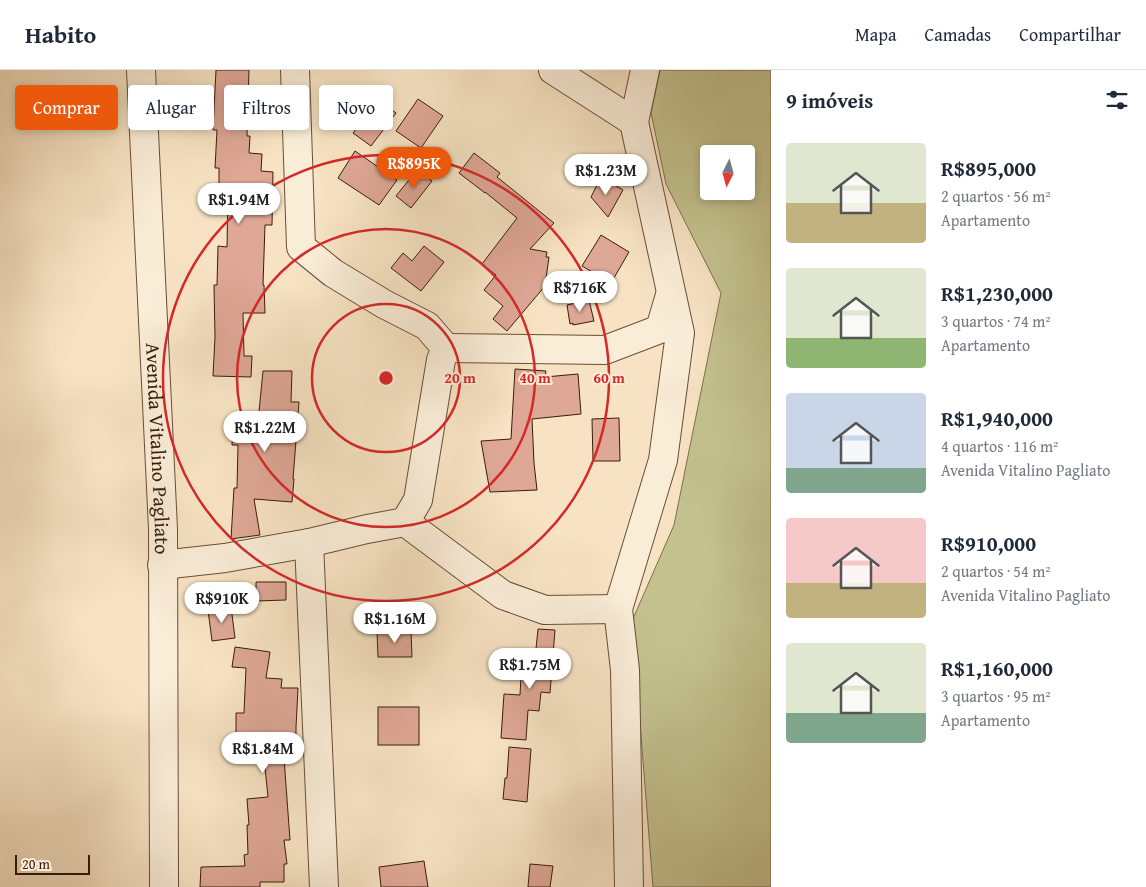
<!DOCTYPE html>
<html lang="pt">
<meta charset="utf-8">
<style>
:root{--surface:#fff;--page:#f6f6f7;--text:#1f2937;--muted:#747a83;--line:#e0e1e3;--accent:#ea580c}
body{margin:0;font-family:"Gentium Book Plus",serif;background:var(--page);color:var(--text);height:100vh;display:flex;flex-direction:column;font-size:19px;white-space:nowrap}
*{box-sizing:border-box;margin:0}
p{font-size:16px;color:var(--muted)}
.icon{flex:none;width:28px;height:28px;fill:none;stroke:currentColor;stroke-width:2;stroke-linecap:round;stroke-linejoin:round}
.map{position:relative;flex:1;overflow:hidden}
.panel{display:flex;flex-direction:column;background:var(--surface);width:375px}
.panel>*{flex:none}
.banner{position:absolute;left:15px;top:15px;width:475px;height:45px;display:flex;gap:10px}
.needle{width:32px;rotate:186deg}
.controls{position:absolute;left:700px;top:75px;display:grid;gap:10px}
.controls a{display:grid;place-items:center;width:55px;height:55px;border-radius:5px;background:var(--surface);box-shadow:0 2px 8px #0003;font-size:25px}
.scale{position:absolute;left:15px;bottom:12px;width:75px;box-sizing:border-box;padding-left:5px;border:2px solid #3a1c0a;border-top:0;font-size:14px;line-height:18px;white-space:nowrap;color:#3a1c0a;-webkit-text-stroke:4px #faedd8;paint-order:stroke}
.price{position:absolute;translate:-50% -42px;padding:0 11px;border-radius:18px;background:#fff;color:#222;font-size:16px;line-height:32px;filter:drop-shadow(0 1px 2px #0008)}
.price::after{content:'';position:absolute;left:50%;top:30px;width:15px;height:11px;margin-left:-8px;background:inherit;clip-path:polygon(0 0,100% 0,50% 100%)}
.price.current{background:var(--accent);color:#fff}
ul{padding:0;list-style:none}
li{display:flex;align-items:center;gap:15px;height:125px;padding:0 15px}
li span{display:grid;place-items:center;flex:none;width:140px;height:100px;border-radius:5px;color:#555}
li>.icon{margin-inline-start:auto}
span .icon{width:60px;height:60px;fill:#fffc;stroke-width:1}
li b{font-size:21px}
h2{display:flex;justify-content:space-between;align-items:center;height:60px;padding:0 15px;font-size:21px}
.pill{padding:0 18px;border-radius:5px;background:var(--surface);box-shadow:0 2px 8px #0003;font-size:18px;line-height:45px}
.pill.current{background:var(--accent);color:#fff}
header{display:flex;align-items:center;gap:30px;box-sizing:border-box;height:70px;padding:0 25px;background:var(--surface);border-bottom:1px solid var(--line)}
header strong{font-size:24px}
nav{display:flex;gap:28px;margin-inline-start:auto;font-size:18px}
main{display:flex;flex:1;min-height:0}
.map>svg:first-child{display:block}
</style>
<header>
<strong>Habito</strong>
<nav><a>Mapa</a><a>Camadas</a><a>Compartilhar</a></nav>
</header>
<main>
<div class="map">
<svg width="771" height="817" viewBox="0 0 771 817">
<rect width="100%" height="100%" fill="#f7e3c3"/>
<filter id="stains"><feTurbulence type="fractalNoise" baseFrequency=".004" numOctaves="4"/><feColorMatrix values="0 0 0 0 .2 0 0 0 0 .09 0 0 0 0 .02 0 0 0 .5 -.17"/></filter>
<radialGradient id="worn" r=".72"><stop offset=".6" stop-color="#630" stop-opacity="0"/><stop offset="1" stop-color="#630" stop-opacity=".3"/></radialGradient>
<path fill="#c3c28f" stroke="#7e6f4c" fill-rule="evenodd" d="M660 0H771V817H653L632 551 674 455 721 223 666 114 651 43ZM709 84H746V121H709Z"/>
<g fill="#dea796" stroke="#3a1c0a">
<path d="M216 0H249L247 66H250L249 83 262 84 261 101 273 102 272 155H265L263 215H264L265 243H243L244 286H252L251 307 213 306 215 267 214 215H217L218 176 227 177 228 117H219V98H215L217 60H213Z"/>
<path d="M418 29 443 46 421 78 396 61Z"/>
<path d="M378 30 396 43 371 76 353 63Z"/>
<path d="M355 81 397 110 379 135 338 108Z"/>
<path d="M474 83 500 103 497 107 554 153 530 179 547 182 546 187H549L545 216 507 261 493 249 503 236 484 220 496 205 482 194 517 148 485 122V123L459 103Z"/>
<path d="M417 100 432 111 411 138 396 126Z"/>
<path d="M601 107 623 120 608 147 591 127Z"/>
<path d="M601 165 629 182 611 213 582 196Z"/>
<path d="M424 176 444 192 421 221 391 198 403 183 412 191Z"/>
<path d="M589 230 594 251 573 255V253L570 254 567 235Z"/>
<path d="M515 299 546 301 545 307 578 304 581 344 532 349 534 393 537 420 490 422 481 371 511 369Z"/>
<path d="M263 301H292L291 332H299L293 409H294L292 432 254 429 260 465 231 469 234 418H237L238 375H232L233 350 258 352Z"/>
<path d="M619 348 620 391H593L592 349Z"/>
<path d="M256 512H286V530L256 531Z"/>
<path d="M231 537 235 568 212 571 208 540Z"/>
<path d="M538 559 555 560 550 623 541 622 539 641 528 640 526 670 501 668 504 624 520 625 521 607 533 608Z"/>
<path d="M411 561 412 587H378L377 562Z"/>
<path d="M235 577 270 582 266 608 282 609 281 618H298L296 657V688H284L290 770H284L287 794H284V812H260V817H200L201 797 245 796 244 785 248 784 247 755H249L247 729 268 727 264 688 260 689V678H236V643H244L246 598 232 597Z"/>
<rect x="378" y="637" width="41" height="38"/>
<path d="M509 677 531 679 527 732 503 729 505 708H507Z"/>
<path d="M424 791 428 817H381L379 797Z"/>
<path d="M530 794 553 796 550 817H528Z"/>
</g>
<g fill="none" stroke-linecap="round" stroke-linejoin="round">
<g stroke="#694e38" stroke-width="30">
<g id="minor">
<path d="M295 0 301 177 333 203 384 234 427 256 446 278 441 290 418 430 405 452 367 459 309 473 324 817"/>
<path d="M553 0 634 52"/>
<path d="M446 278 605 280 660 259 670 225"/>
<path d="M405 452 503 525 545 540 618 539"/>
<path d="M162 495 225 488 309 473"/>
<path d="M629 817 625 600 618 539 663 390 680 263 634 52 645 0"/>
</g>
</g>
<g stroke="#694e38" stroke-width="30">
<g id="tertiary">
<path id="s1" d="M141 0 163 459 164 817"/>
</g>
</g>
<use href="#minor" stroke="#faedd8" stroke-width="28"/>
<use href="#tertiary" stroke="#faedd8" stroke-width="28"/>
</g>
<g fill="none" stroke="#d62828" stroke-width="2.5">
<circle cx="386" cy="308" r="74"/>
<circle cx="386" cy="308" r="149"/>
<circle cx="386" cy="308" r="223"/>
</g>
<g text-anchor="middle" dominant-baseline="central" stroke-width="4" stroke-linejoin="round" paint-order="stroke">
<g font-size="20" fill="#3a1c0a" stroke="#faedd8">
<text stroke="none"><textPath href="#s1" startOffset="379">Avenida Vitalino Pagliato</textPath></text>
</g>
</g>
<circle cx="386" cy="308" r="8" fill="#d62828" stroke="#faedd8" stroke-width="2.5"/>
<g font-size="15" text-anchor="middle" font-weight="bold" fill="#d62828" stroke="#faedd8" stroke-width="4" stroke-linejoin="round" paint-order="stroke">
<text x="460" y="313">20 m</text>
<text x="535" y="313">40 m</text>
<text x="609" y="313">60 m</text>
</g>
<rect width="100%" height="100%" filter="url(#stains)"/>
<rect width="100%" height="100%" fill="url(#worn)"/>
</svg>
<div class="controls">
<a><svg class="needle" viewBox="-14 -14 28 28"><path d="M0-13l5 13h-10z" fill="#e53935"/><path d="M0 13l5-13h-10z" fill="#747a83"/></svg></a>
</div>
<div class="scale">20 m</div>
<b class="price current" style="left:414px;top:119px">R$895K</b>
<b class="price" style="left:606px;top:126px">R$1.23M</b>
<b class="price" style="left:239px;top:155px">R$1.94M</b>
<b class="price" style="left:580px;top:243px">R$716K</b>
<b class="price" style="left:265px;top:383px">R$1.22M</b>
<b class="price" style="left:222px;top:554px">R$910K</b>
<b class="price" style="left:395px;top:574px">R$1.16M</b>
<b class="price" style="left:530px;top:620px">R$1.75M</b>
<b class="price" style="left:263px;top:704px">R$1.84M</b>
<div class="banner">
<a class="pill current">Comprar</a>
<a class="pill">Alugar</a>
<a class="pill">Filtros</a>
<a class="pill">Novo</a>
</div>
</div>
<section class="panel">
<h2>9 imóveis<svg class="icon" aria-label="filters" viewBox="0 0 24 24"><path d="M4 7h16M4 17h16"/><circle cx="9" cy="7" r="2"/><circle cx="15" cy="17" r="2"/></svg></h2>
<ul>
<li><span style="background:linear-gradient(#dfe7d0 60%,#c2b280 0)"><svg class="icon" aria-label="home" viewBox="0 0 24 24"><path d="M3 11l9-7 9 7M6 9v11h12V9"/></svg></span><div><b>R$895,000</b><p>2 quartos · 56 m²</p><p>Apartamento</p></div></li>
<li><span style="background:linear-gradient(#dfe7d0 70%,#8fb573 0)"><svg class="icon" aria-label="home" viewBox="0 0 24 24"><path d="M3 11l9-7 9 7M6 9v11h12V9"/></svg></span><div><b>R$1,230,000</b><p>3 quartos · 74 m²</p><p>Apartamento</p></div></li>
<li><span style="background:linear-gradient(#c9d6e8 75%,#7fa58c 0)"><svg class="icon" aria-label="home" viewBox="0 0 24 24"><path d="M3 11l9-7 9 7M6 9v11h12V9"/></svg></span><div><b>R$1,940,000</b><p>4 quartos · 116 m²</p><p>Avenida Vitalino Pagliato</p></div></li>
<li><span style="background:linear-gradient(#f6c9c9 65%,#c2b280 0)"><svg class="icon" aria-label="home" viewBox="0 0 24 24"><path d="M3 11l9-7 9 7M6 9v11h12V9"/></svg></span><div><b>R$910,000</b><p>2 quartos · 54 m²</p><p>Avenida Vitalino Pagliato</p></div></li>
<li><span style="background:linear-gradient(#dfe7d0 70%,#7fa58c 0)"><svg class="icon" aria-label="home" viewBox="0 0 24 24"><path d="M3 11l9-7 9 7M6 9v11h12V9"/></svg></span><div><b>R$1,160,000</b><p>3 quartos · 95 m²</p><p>Apartamento</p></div></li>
</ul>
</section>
</main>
